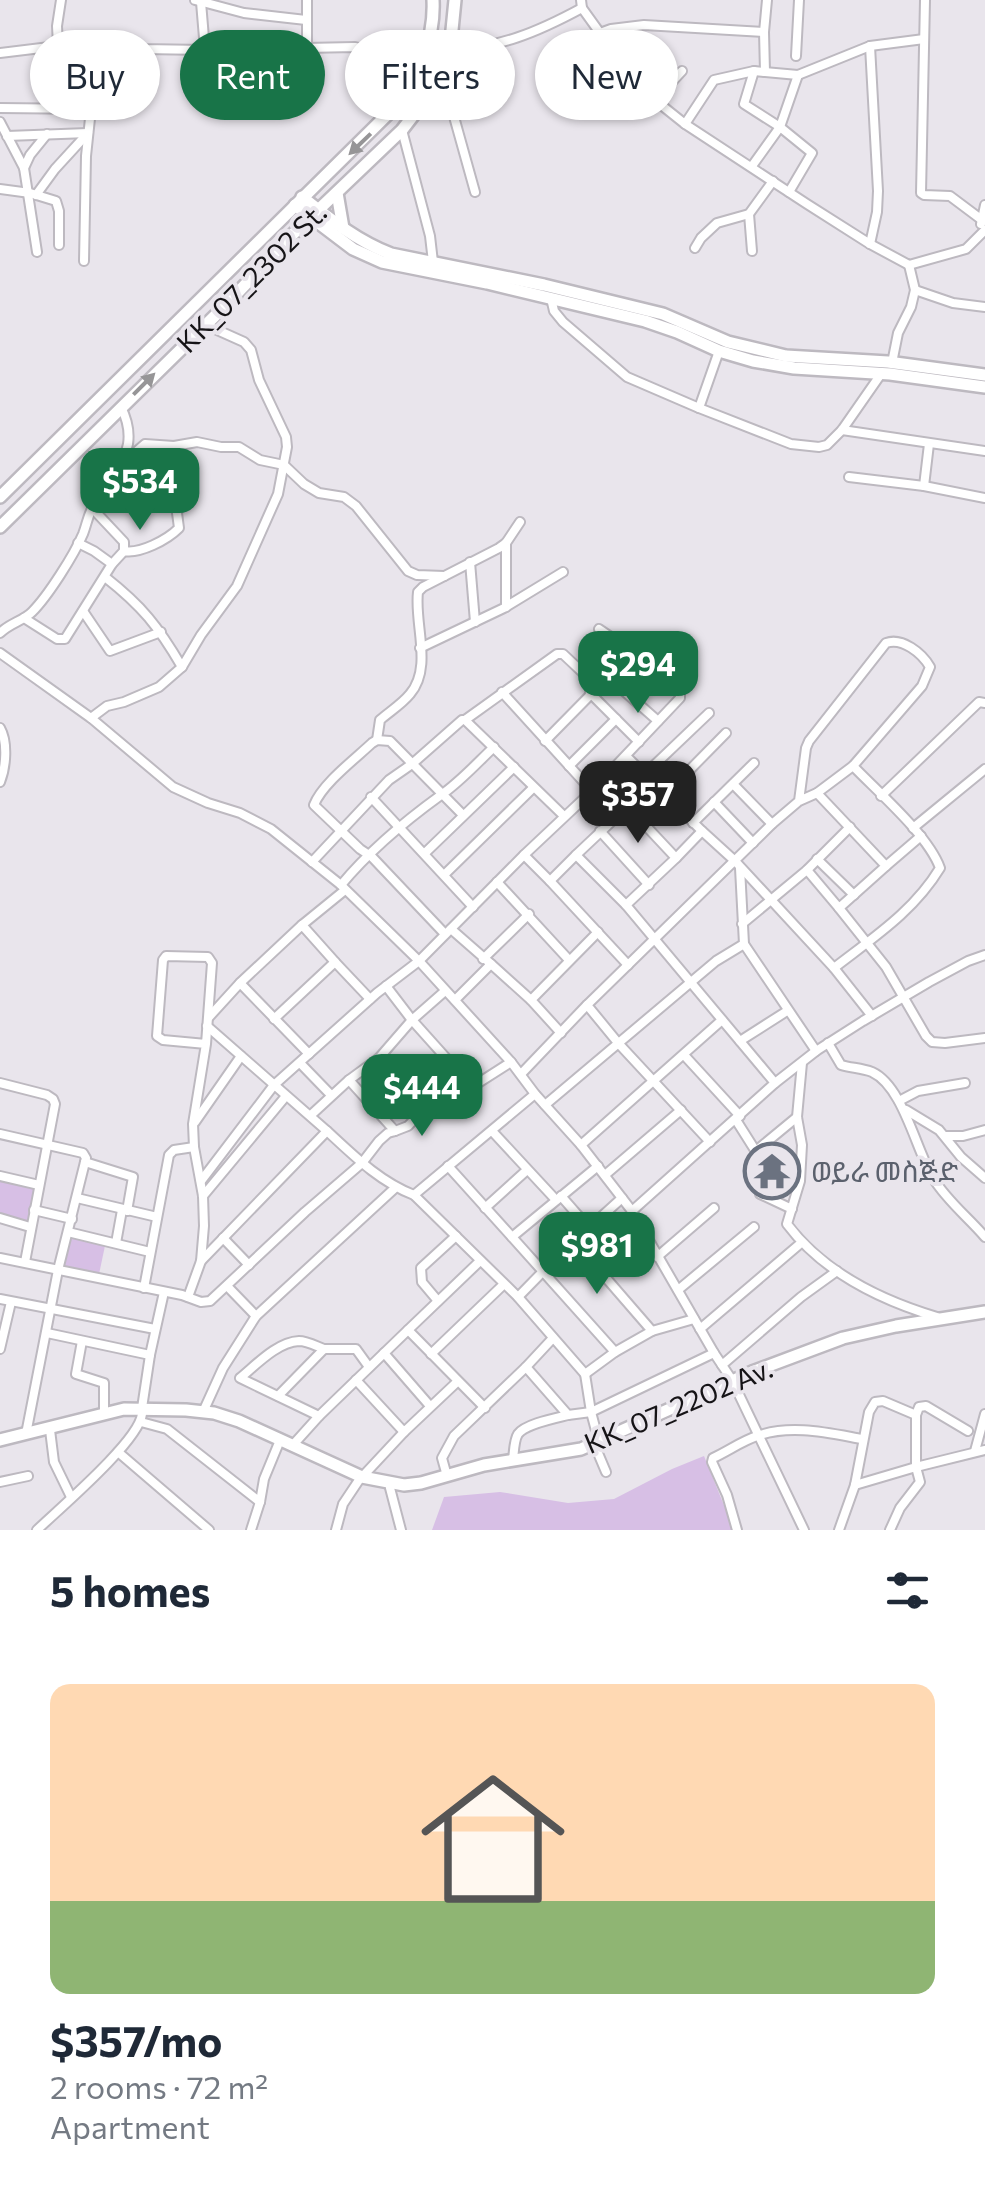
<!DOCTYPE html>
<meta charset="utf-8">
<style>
:root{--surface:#fff;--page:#f2f2f3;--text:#1f2937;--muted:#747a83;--line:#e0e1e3;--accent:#187448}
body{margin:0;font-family:Commissioner,"Noto Sans Ethiopic",sans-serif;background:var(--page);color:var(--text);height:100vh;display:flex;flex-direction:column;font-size:38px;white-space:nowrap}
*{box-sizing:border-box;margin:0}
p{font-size:32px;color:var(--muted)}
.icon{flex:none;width:55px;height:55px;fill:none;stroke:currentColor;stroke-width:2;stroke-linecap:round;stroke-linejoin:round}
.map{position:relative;height:1530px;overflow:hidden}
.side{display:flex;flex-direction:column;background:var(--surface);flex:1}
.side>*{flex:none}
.hud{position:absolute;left:30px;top:30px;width:925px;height:90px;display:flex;gap:20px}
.price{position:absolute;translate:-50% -85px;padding:0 22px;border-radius:20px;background:var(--accent);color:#fff;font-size:32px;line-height:65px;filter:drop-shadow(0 2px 5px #0008)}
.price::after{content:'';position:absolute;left:50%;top:60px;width:30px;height:22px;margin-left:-15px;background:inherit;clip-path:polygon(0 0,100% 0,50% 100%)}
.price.current{background:#222;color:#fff}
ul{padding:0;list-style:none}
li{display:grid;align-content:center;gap:20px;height:530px;padding:0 50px}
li+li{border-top:2px solid var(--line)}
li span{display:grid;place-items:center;height:310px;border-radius:20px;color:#555}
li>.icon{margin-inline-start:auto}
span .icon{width:180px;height:180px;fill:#fffc;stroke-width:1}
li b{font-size:42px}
h2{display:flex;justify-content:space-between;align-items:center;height:120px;padding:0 50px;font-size:42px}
.chip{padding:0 35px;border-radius:45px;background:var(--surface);box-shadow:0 2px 8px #0004;font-size:35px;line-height:90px}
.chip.current{background:var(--accent);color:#fff}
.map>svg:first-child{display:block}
</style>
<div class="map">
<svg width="985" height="1530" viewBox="0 0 985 1530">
<rect width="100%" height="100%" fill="#e9e5ec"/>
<g fill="#d7bfe5">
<path d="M0 1176 39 1185 30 1227 0 1218Z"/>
<path d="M68 1232 106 1241 98 1279 58 1270Z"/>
<path d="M704 1456 734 1530H432L444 1497 500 1492 568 1503 614 1499 672 1469Z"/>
</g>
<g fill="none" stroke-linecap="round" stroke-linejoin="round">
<g stroke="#bdb9c0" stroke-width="12">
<g id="street">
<path d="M195 0 244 13 306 20"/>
<path d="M581 0 582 8 600 33 655 100 685 124 807 204 870 244 909 265 966 249 985 230"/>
<path d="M925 0 921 193 924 195 950 196 982 220"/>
<path d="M201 2 205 50"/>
<path d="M600 33 611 29 644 25 764 32"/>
<path d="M58 45 57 26 61 0"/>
<path d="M307 47V0"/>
<path d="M447 52C502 46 534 34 582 8"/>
<path d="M0 53 74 44 142 49 205 50 355 47 422 64"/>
<path d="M796 56 799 0"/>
<path d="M441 70 475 192"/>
<path d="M754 71 744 104 780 127 812 153 789 192"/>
<path d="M765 72 764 32 767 0"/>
<path d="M655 100 682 71"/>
<path d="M0 108 91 109"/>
<path d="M0 122 24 168 37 252"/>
<path d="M685 124 714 80 754 71 798 75 870 46 924 39"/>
<path d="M402 130 430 236 433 262"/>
<path d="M7 136 88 133"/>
<path d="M752 166 780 127 798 75"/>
<path d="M24 168 30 155 47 134"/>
<path d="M0 189 30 193 56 201 59 211V245"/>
<path d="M36 195 55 169 88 133"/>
<path d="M749 214 752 251"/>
<path d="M981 224 985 205"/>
<path d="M870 244 877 212 878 191 870 46"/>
<path d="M695 248 701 238 717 223 749 214 773 181"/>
<path d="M84 261 86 156 91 109 99 73 100 45"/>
<path d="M915 290 953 303 985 307"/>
<path d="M551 298 554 311 563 322 627 377 699 408 791 444 819 447 827 445 842 430 881 374"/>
<path d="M892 363 898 333 911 307 915 290 909 265"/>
<path d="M699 408 719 351"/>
<path d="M842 430 985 451"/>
<path d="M123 463 145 444 174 446 197 442 221 447H239L260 460 284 465 304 484 319 493 344 497 356 506 408 571 417 575 444 576"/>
<path d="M849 477 924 486 985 498"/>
<path d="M924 486 929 444"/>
<path d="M78 543 94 551 112 564"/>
<path d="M506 543V607"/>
<path d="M124 551C140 554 167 540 179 528L177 513"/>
<path d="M470 562 475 622"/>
<path d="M105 577C142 606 158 626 182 667"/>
<path d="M83 611 110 651 161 632"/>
<path d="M24 618 57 639H65L112 564 124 551V542L92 508"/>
<path d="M0 633C10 623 23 621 32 612 48 596 74 555 83 534 87 524 88 514 94 505 106 484 123 468 128 444 130 431 127 419 121 407"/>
<path d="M420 648 504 608 563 572"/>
<path d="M0 653 91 718 173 787 208 803 240 813 271 829 341 885 419 961 524 855 550 881 576 855 626 905 775 1083 632 1211"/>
<path d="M502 692 592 791"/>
<path d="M590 693 639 742"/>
<path d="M91 718 107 706 124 702 159 687 182 667 201 635 237 586 278 494 287 447 286 437 259 380 251 350 244 342 206 325"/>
<path d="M465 720 564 816"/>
<path d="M0 728C8 742 6 767 0 782"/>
<path d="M377 740 380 720C389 712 402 704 410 694 433 667 414 624 418 592L423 587 499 548 506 543 520 522"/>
<path d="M545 741 608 677 658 721"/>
<path d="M626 756 702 831"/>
<path d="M569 766 616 719"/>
<path d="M645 774 709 713"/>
<path d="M602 779 676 858 626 905"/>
<path d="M733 784 772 824"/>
<path d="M665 795 726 733"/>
<path d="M881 796 979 702 985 703"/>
<path d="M371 797 473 907"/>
<path d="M714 802 753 843"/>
<path d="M693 823 754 763"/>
<path d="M913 828 985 769"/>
<path d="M600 831 649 885"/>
<path d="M425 853 514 767"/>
<path d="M524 855 592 791 680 698V693L630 650 599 629"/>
<path d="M576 855 627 807"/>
<path d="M676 858 702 831 735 861 834 968C874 937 914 911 940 868 928 835 879 793 853 766"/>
<path d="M817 859 854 895"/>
<path d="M312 862 389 780 412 764 462 720H465L557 654H563L597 686"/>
<path d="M886 866 921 836"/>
<path d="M740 868 744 944 816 1051"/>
<path d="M807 870 839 908 886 866 817 793"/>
<path d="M445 874 533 788"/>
<path d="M550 881 628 965"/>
<path d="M497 882 569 960"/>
<path d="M341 885C370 850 405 821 441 795 460 782 477 763 494 747"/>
<path d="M839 908 886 967 926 1036 932 1042 945 1043 985 1038"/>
<path d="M742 924 807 870 850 827"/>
<path d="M302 925 345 890"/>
<path d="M451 929 491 964 455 1000"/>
<path d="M445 934 372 857 360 849 314 805C322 784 355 759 372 743L377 740 390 741 463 815"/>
<path d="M483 959 529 914"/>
<path d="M491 964 531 1000"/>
<path d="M834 968 872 1016"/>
<path d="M240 983 309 1054"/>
<path d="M386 986 412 1020 472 1087"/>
<path d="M209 1017 240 983 302 925 335 962"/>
<path d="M274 1019 335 962 370 999"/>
<path d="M207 1026 327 1131"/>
<path d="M561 1033 531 1000 598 932"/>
<path d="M740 1041 787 1011"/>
<path d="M828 1043 841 1065C851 1068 862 1068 872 1072 903 1086 916 1150 933 1178 947 1201 968 1217 985 1237"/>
<path d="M684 1055 740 1116"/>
<path d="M379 1058 424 1109 436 1110 449 1106 472 1087 511 1062"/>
<path d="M300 1063 331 1095"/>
<path d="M802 1063 797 1117 802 1145 800 1181 787 1224C823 1272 880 1300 937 1317"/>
<path d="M521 1074 587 1005"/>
<path d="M0 1083 47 1095 53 1099 55 1104 25 1262"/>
<path d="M775 1083 816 1051 863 1021 929 982 968 961 985 955"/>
<path d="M899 1101 918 1091 965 1083"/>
<path d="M545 1105 716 961 744 944"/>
<path d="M906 1110 939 1130 961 1157 985 1178"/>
<path d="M311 1115 349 1080 379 1058 412 1020 445 991"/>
<path d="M736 1120 760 1158V1194L792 1209"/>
<path d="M195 1122 241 1056"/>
<path d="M395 1131 408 1126 424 1109"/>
<path d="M492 1131 556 1200"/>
<path d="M0 1134 83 1153 86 1158 58 1270 26 1434"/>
<path d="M946 1136H963L985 1130"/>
<path d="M710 1142 619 1044 587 1005 772 824 799 801 817 793 853 766 922 686 930 667C922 653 902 637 886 643L809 741 806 748 799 801"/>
<path d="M581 1145 722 1020"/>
<path d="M757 1150 797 1117"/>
<path d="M85 1162 133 1177 127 1211"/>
<path d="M448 1166 512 1237"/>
<path d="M605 1175 681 1110"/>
<path d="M0 1176 39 1185"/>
<path d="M201 1181 274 1085 377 993 419 961 511 1062 535 1094 581 1145 632 1211 714 1353 732 1380 804 1530"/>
<path d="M414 1195 535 1094"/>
<path d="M203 1196 286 1096"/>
<path d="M561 1196 589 1228"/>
<path d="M77 1198 157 1217"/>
<path d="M485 1208 527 1170"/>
<path d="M34 1210 72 1219"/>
<path d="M0 1218 30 1227"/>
<path d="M68 1232 150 1252"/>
<path d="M223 1238 249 1265"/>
<path d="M574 1241 652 1331 615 1352"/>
<path d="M116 1243 122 1210"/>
<path d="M657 1257 714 1208"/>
<path d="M0 1258 182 1295 201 1302 210 1301 305 1212 362 1163 379 1141 388 1133 395 1131 349 1080"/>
<path d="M201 1261 327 1131C354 1156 380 1182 414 1195L518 1297 585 1374 615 1352 512 1237 598 1166"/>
<path d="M480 1261 408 1330 485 1408"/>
<path d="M227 1286 256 1316"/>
<path d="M144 1288 169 1155 174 1150 194 1147"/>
<path d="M678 1290 754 1227"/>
<path d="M188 1297 201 1261 204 1226 203 1196 194 1147 193 1124 206 1044 212 963 208 957 166 956 163 960 157 1036 163 1040 206 1044"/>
<path d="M518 1297 559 1255 622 1198"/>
<path d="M0 1299 155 1329"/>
<path d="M438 1301 422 1282 421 1268 456 1236"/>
<path d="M700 1329 801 1243"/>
<path d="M652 1331 694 1319"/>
<path d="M47 1333 150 1355"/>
<path d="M82 1341 76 1374 104 1383V1412"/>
<path d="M0 1349 11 1302"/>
<path d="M384 1353 430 1406"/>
<path d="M431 1354 503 1285"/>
<path d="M722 1365 801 1297 837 1271"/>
<path d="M526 1367 568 1415 591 1412 714 1353"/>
<path d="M585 1374 591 1412 599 1442"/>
<path d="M356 1380 404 1432 457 1382"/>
<path d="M278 1396 324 1349H356L369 1367"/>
<path d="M142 1408 150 1355 164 1292"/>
<path d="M203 1412 223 1368 256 1316 395 1188"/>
<path d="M916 1415V1467L985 1450"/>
<path d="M319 1416 240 1378C256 1365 277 1342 299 1341 307 1341 316 1346 324 1349"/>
<path d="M141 1422 167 1429 260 1502"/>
<path d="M50 1430 54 1462 71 1497"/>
<path d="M292 1446 319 1416 408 1330"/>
<path d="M595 1446 606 1472"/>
<path d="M975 1451 985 1414"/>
<path d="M118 1452 209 1530"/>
<path d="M513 1460C514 1452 514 1440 518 1434 525 1424 556 1418 568 1415"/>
<path d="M447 1476 442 1458 454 1436 526 1367 553 1338"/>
<path d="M362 1477 404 1432"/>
<path d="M0 1482 28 1476"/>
<path d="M855 1485 916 1467 920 1482 900 1508 890 1530"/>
<path d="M390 1488 401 1530"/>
<path d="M37 1530C60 1508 139 1441 142 1414"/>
<path d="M251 1530 260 1502 264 1479 278 1445"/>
<path d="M336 1530 343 1504 359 1480"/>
<path d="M737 1530 727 1495 712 1462 713 1458C728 1451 742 1441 757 1436 791 1424 828 1433 862 1439"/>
<path d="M839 1530 855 1485 869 1412 875 1402 883 1401 916 1415 919 1407 926 1406 968 1431"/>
</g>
</g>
<g stroke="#bdb9c0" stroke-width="16">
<g id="primary">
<path d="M337 193 343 228"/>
<path d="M302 197C330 219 357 241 391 254L544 285 663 314 728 342 786 356 888 362 985 375"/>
<path d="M295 205 353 249 382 262 487 283 645 321 677 332 719 351 753 361 794 368 890 374 985 387"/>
<path d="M0 497 398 104C419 71 435 40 433 0"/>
<path d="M0 527 226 305 291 236 402 130 419 108 441 70 451 40 455 0"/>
<path d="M0 1440 124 1409 186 1410 214 1413 239 1421 362 1477 404 1485 421 1483 484 1465 581 1449 752 1372 843 1338 896 1326 985 1312"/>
</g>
</g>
<use href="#street" stroke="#fff" stroke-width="8"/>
<use href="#primary" stroke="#fff" stroke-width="11"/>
</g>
<defs><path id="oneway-solid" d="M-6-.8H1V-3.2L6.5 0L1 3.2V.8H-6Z" transform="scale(2.5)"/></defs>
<g fill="#969597">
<use href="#oneway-solid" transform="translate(360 144) rotate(136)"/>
<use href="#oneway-solid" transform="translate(144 384) rotate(-45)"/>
</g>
<defs>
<g id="temple-ring" transform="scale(2.875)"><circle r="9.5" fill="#e9e5ec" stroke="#6b7280" stroke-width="1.5"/><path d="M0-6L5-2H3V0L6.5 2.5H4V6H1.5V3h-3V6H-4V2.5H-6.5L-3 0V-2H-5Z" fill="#6b7280"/></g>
</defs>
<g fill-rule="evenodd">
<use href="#temple-ring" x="772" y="1171"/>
</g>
<g text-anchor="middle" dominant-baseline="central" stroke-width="8" stroke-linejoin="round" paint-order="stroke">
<g font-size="28" fill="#161417" stroke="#e9e5ec">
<text transform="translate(251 277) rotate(-45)">KK_07_2302 St.</text>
<text transform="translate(678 1405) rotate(-23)">KK_07_2202 Av.</text>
</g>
<g font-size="28" fill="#5b616d" stroke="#e9e5ec" text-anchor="start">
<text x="811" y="1171">ወይራ መስጅድ</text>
</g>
</g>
</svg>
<b class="price" style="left:140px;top:533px">$534</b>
<b class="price" style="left:638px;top:716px">$294</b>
<b class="price current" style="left:638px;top:846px">$357</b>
<b class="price" style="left:422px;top:1139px">$444</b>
<b class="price" style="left:597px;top:1297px">$981</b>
<div class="hud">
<a class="chip">Buy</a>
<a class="chip current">Rent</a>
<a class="chip">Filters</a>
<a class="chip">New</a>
</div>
</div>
<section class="side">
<h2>5 homes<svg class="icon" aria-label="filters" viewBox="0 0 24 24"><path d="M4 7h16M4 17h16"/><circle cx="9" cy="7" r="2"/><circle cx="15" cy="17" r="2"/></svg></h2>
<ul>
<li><span style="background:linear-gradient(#ffd9b3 70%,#8fb573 0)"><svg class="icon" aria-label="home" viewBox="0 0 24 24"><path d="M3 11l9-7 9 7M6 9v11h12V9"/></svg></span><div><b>$357/mo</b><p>2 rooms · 72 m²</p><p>Apartment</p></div></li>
</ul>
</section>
